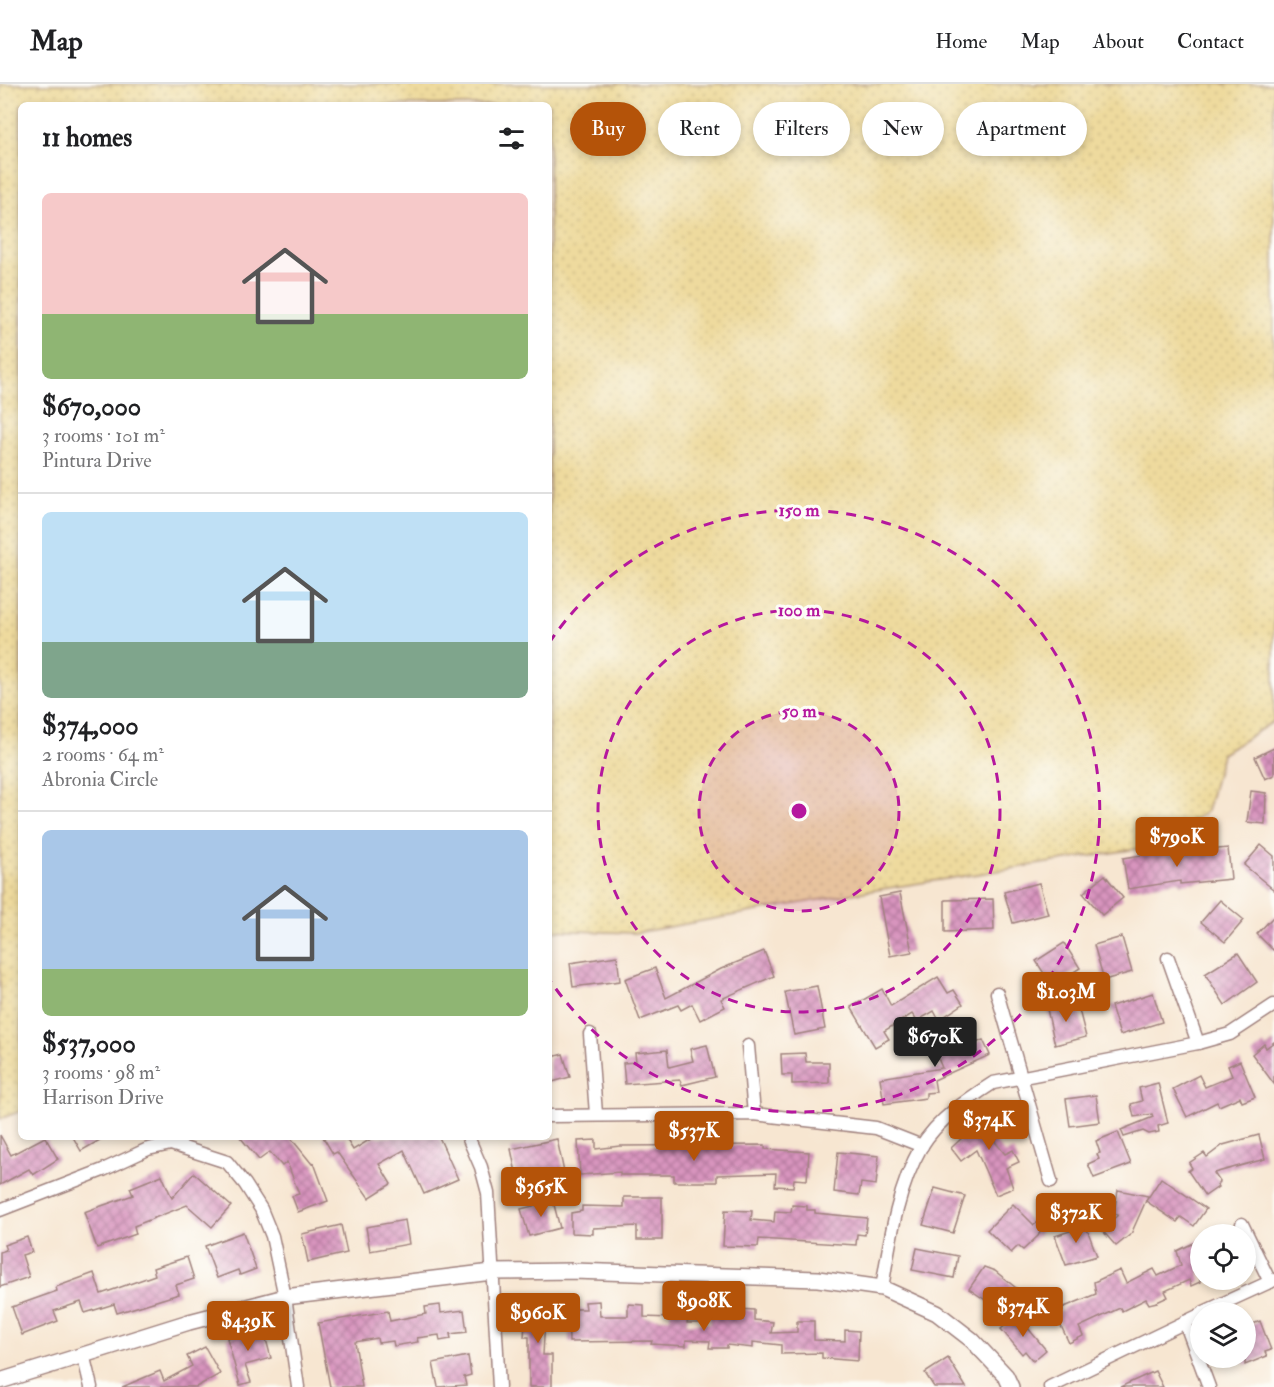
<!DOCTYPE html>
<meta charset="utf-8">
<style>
:root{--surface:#fff;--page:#f6f6f6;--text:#202124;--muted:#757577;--line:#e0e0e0;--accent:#b45309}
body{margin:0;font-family:"IM FELL Double Pica",serif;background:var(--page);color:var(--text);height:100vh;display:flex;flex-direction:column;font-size:22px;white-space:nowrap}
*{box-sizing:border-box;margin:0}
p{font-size:20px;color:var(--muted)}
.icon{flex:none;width:33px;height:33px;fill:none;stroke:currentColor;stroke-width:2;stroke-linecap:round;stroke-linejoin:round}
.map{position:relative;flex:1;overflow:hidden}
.details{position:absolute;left:18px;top:18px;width:534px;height:1038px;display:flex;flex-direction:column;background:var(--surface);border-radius:9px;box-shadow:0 3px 9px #0003}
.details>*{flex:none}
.hud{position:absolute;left:570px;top:18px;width:570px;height:54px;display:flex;gap:12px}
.fabs{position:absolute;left:1190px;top:1140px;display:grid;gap:12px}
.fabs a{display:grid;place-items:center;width:66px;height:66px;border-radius:50%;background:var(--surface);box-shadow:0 3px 9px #0003;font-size:30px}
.price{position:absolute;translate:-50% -51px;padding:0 14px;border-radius:6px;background:var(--accent);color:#fff;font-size:20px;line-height:39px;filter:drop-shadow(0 2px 3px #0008)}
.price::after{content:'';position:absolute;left:50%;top:36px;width:18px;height:14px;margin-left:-9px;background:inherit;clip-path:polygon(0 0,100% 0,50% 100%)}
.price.selected{background:#222;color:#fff}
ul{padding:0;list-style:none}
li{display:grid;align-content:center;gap:12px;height:318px;padding:0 24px}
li+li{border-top:2px solid var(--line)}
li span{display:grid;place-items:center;height:186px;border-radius:9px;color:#555}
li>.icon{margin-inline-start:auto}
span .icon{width:108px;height:108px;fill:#fffc;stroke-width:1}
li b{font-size:26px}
h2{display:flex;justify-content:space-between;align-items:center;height:72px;padding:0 24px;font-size:26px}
.pill{padding:0 21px;border-radius:27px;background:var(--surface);box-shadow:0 3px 9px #0003;font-size:21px;line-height:54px}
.pill.selected{background:var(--accent);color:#fff}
header{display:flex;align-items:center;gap:36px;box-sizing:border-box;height:84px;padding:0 30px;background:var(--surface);border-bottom:2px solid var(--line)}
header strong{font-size:28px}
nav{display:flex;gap:33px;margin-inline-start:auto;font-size:21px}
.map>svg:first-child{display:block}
</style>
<header>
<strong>Map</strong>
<nav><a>Home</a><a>Map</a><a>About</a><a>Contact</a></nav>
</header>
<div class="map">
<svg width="1274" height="1303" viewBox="0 0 1274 1303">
<defs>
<pattern id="sand-dots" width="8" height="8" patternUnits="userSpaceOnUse" patternTransform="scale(1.5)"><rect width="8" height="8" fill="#eeda9e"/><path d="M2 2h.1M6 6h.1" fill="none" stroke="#cebb88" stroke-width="1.8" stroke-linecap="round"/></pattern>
<pattern id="building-cross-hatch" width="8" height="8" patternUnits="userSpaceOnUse" patternTransform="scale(1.5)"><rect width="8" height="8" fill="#d894be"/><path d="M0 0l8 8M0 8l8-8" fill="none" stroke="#b1789b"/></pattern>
</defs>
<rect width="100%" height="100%" fill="#fdfcf7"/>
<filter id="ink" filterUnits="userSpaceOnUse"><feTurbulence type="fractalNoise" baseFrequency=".0167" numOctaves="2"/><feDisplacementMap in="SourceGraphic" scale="12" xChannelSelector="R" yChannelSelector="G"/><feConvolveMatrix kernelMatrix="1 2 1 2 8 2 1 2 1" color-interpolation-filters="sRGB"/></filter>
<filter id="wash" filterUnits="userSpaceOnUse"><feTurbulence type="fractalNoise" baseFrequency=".008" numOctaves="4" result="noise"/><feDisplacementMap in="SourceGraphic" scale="24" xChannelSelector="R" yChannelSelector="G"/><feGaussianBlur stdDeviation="1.35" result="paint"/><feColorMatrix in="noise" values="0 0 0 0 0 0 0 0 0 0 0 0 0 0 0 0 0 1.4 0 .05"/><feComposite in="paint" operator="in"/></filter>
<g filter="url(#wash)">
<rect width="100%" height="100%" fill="#f7e6d1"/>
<path fill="url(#sand-dots)" stroke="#9c7c64" stroke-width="1.5" d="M0 0H1274V637L1222 670 1207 727 1155 762 863 808 635 849 549 846V21H21V1027L0 1035Z"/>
<g id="blocks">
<g fill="url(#building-cross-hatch)">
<path d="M1274 664V691L1265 695 1255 673Z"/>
<path d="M1251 707 1266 709 1265 740 1247 738Z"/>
<path d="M1261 761 1274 772V806L1244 781Z"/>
<path d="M1228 764 1231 795 1180 800V797L1128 805 1123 774 1166 767V770Z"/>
<path d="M1105 791 1123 814 1102 831 1083 809Z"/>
<path d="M1039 799 1048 830 1013 839 1004 808Z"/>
<path d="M900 809 912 868 890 872 879 813Z"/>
<path d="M993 815 994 846 945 848V816Z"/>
<path d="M1220 816 1244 836 1225 858 1201 838Z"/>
<path d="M1274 832V867L1257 850Z"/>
<path d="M1122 853 1132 888 1104 896 1094 861Z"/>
<path d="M1064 859 1080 884 1052 902 1036 877Z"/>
<path d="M764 867 774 892 721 915 725 923 700 936 692 920 681 926 678 921 640 936 625 895 655 884 666 914 721 885Z"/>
<path d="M1238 869 1257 898 1225 921 1205 890Z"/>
<path d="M617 872 620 897 573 903 570 879Z"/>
<path d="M938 893 948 909 954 906 963 920 939 936 934 927 917 937 912 930 884 947 889 955 875 963 851 923 882 905 891 922Z"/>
<path d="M817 902 825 945 794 951 785 908Z"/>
<path d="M1153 909 1162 938 1120 951 1111 922Z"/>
<path d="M1077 918 1086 953 1055 961 1047 925Z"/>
<path d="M970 943 976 959 983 956 990 971 934 996 936 1008 926 1009V1014L884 1020 880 994 942 984 932 959Z"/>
<path d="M1274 958V1000L1252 970 1264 960 1266 964Z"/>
<path d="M707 961 715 993 682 1001 680 996 625 1000 623 979 636 978 635 969 667 966 669 983 693 977 690 965Z"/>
<path d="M805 969 806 978H829V999L792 1000V991H782L781 970Z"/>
<path d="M563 970 570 993 549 999V974Z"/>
<path d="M1240 977 1255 1013 1242 1018 1240 1013 1219 1022 1217 1018 1187 1033 1173 1005 1199 991 1205 1003 1232 992 1228 982Z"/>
<path d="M1158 999 1168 1039 1158 1042 1159 1048 1149 1050 1143 1047 1124 1053 1121 1046 1153 1033 1152 1030 1134 1033 1131 1020 1142 1017 1139 1004Z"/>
<path d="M1096 1011 1100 1038 1070 1042 1066 1015Z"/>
<path d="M994 1025 1007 1043 992 1054 1005 1070 1013 1066 1019 1078 1006 1084 1013 1104 996 1111 976 1066 961 1077 951 1064Z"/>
<path d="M1118 1048 1131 1080 1094 1094 1088 1080 1099 1075 1097 1070 1100 1069 1096 1057Z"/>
<path d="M0 1051 11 1071 45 1053 58 1075 33 1091 29 1085 0 1101Z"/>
<path d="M1259 1051 1265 1075 1214 1089 1220 1098 1217 1101 1218 1103 1205 1112 1188 1087 1192 1084 1189 1079 1204 1069 1207 1073 1223 1061Z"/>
<path d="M73 1053H105L81 1067Z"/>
<path d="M240 1053H290L312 1080 314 1079 328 1117 298 1128 292 1112 299 1110 287 1078 282 1082 270 1068 259 1076Z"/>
<path d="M323 1053H345L353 1066 374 1053H439L458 1095 424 1110 404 1066 379 1080 391 1100 369 1114 337 1068 333 1070Z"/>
<path d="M557 1055 565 1093 519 1103 511 1065Z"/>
<path d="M596 1056V1065L620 1062 765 1061V1065L809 1068 807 1096 794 1095 793 1103 775 1102 776 1089 717 1091V1098H674V1091H620V1088L580 1091 578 1057Z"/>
<path d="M838 1068 879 1072 876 1101 861 1099 859 1111 834 1108Z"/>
<path d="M194 1089 231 1122 212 1143 187 1121 134 1142 136 1150 97 1164 84 1128 133 1111 130 1104 162 1091 172 1114Z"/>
<path d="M1161 1094 1206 1125 1194 1142 1181 1133 1177 1138 1146 1117Z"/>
<path d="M935 1104 965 1112 953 1149 923 1141Z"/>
<path d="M1118 1106 1148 1112 1131 1150 1116 1162 1101 1145 1118 1131 1114 1130Z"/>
<path d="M624 1113H662V1156H637V1142L593 1144V1150L571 1149V1129L582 1127V1122L624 1123Z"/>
<path d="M553 1117 560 1144 529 1152 521 1125Z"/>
<path d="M1013 1120 1034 1141 1050 1129 1038 1152 1023 1166 1018 1162 1011 1169 987 1146Z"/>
<path d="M792 1121 807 1122V1126H815V1129L867 1134 865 1151 857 1150 856 1161 759 1155 758 1163 723 1162 725 1126 752 1127 751 1136 774 1138 775 1127 791 1128Z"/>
<path d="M405 1136 409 1160 370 1167 366 1143Z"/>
<path d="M1084 1137 1097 1172 1066 1181 1055 1152 1070 1147 1069 1142Z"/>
<path d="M341 1141 347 1169 308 1178 302 1150Z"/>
<path d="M243 1148 256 1185 240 1191 238 1186 217 1194 205 1162Z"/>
<path d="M27 1153 32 1168 22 1171 29 1193 0 1203V1168L6 1166 4 1161Z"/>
<path d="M1200 1156V1198L1191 1202 1189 1196 1165 1207 1168 1213 1157 1218 1149 1220 1146 1215 1122 1227 1120 1224 1079 1243 1083 1252 1069 1259 1055 1229 1063 1226 1062 1224 1096 1210 1094 1198 1120 1186 1126 1199 1154 1185 1158 1192 1181 1181 1177 1167Z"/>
<path d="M917 1164 958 1172 954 1194 912 1186Z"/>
<path d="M187 1173 194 1195 176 1201 179 1210 117 1229 114 1220 85 1229 81 1218 54 1227 58 1237 22 1251 12 1223 57 1207 56 1203 94 1189 101 1210 155 1191 153 1184Z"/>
<path d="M984 1183 995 1187 1016 1204 1006 1207 996 1223 969 1205Z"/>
<path d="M527 1214 546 1215 543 1271H552V1303H529V1253H524Z"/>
<path d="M599 1217 600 1232H628V1220L644 1221V1233L670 1234V1225L688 1226 687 1239H710V1228L739 1229V1225L754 1226V1236L773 1238 771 1249 797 1248V1237H814V1256L845 1257V1246L859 1247 858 1277 822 1274V1269L781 1270V1261L753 1258V1264L727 1261V1264H709L710 1257 686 1256V1262L651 1260 652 1257 569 1258 568 1225H586L585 1218Z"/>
<path d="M440 1221 441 1229 464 1226 467 1248 450 1250 451 1255 440 1257 439 1251 417 1254 418 1258 394 1262 393 1257 378 1259 377 1254 355 1258 362 1303H330L318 1239 388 1227 390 1237 426 1230 425 1223Z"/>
<path d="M1017 1231 1046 1266 1033 1277 1025 1267 1022 1270 1001 1245Z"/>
<path d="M1260 1237 1271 1266 1265 1268 1267 1272 1245 1281V1251L1248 1249 1246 1243Z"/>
<path d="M263 1244 271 1274 245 1281 251 1298 240 1301 227 1254Z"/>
<path d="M205 1263 220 1290 196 1303H122L160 1287 164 1297 192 1282 187 1272Z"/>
<path d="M468 1272 471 1291 464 1293 466 1301 438 1303 433 1279Z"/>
<path d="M948 1274 966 1303H934L925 1289Z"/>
<path d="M1155 1287 1163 1303H1120Z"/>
</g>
</g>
</g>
<g filter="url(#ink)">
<use href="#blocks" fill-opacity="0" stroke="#a0827e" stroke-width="1.5"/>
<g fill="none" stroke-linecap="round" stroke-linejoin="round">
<g stroke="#a0827e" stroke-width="15">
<g id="minor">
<path d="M1168 874 1198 959"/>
<path d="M997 909 1051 1097"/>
<path d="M590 950 596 1030"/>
<path d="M748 962 754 1030"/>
<path d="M549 1032 754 1030 876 1044 922 1062"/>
<path d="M468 1053 481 1083 488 1109 499 1303"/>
<path d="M0 1126 103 1086 148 1065 171 1060 227 1078 245 1100 261 1125 272 1152 285 1213 298 1303"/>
<path d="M1242 1140 1270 1198"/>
<path d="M882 1204C890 1156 897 1105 921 1063 937 1036 968 1015 993 999L1198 959 1230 950 1274 921"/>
<path d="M1204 1228 1274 1196"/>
<path d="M1185 1238 1209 1303"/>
<path d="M83 1270 91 1303"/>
<path d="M1050 1303 1200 1231"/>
</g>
</g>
<g stroke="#a0827e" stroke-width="18">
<path id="tertiary" d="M0 1297 189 1238 285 1213 492 1188 573 1187 818 1195 882 1204 937 1229 972 1256 1006 1292 1011 1303"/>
</g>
<use href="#minor" stroke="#fff" stroke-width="12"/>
<use href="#tertiary" stroke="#fff" stroke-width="15"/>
</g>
</g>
<circle cx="799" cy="727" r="100" fill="#b5179e" fill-opacity=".12"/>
<g fill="none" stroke="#b5179e" stroke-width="3" stroke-dasharray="10 8">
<circle cx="799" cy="727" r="100"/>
<circle cx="799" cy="727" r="201"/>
<path d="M549 559A301 301 0 1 1 549 895"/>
</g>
<circle cx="799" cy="727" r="9" fill="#b5179e" stroke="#fdfcf7" stroke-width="3"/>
<g font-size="18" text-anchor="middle" font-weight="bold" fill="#b5179e" stroke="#fdfcf7" stroke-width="6" stroke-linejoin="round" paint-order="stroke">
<text x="799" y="432">150 m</text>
<text x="799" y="532">100 m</text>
<text x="799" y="633">50 m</text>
</g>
</svg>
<div class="fabs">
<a><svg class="icon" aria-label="locate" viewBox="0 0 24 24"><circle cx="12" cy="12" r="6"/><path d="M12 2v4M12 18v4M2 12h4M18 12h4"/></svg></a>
<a><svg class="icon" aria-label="layers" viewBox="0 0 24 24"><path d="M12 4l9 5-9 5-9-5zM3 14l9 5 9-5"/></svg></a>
</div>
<b class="price" style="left:1177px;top:784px">$790K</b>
<b class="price" style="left:1066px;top:939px">$1.03M</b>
<b class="price selected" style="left:935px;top:984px">$670K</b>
<b class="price" style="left:989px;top:1067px">$374K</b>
<b class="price" style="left:694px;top:1078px">$537K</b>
<b class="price" style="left:541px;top:1134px">$365K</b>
<b class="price" style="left:1076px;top:1160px">$372K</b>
<b class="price" style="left:704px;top:1248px">$908K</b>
<b class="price" style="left:1023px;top:1254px">$374K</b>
<b class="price" style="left:538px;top:1260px">$960K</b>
<b class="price" style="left:248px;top:1268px">$439K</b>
<div class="hud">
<a class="pill selected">Buy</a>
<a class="pill">Rent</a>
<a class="pill">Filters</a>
<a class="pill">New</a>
<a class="pill">Apartment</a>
</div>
<section class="details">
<h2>11 homes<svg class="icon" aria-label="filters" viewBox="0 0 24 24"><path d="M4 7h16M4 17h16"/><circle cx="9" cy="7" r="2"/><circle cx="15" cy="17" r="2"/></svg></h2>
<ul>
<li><span style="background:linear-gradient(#f6c9c9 65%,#8fb573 0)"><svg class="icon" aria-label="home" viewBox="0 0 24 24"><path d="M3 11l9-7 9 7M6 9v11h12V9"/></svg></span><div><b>$670,000</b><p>3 rooms · 101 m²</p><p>Pintura Drive</p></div></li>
<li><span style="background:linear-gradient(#bfe0f5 70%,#7fa58c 0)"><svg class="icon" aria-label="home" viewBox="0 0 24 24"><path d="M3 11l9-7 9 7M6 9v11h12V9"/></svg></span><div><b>$374,000</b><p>2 rooms · 64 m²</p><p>Abronia Circle</p></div></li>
<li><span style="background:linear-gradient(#a9c7e8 75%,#8fb573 0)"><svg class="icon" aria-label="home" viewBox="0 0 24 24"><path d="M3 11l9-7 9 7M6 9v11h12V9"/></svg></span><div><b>$537,000</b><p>3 rooms · 98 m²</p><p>Harrison Drive</p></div></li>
</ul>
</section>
</div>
